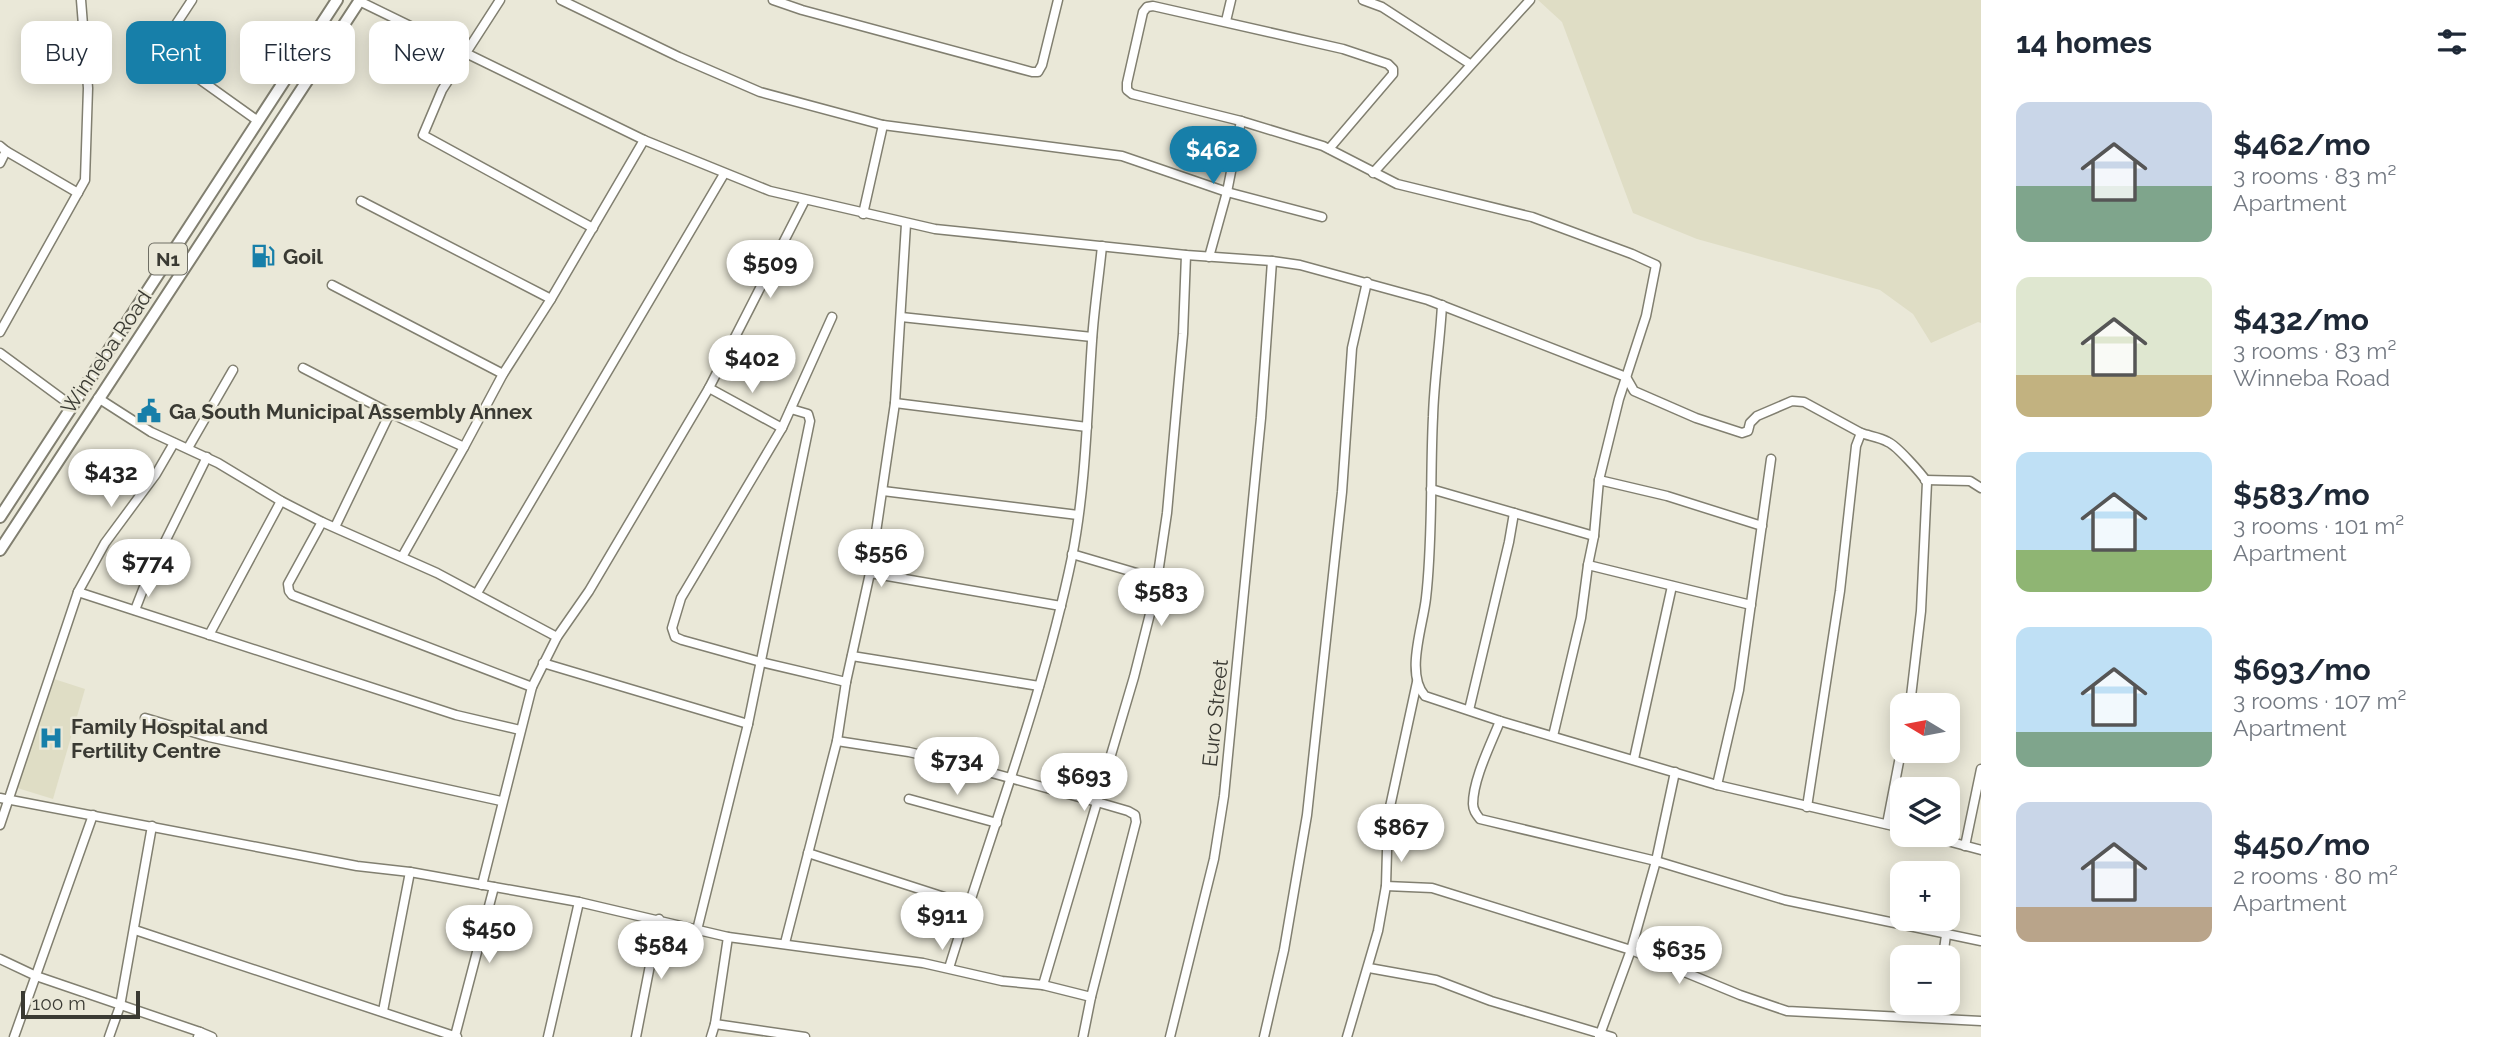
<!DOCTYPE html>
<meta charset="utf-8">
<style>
:root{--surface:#fff;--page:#f6f6f7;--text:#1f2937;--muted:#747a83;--accent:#177fa9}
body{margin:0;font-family:Raleway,sans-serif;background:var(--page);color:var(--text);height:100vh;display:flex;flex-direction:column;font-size:26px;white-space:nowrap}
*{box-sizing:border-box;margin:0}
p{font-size:23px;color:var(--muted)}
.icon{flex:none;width:38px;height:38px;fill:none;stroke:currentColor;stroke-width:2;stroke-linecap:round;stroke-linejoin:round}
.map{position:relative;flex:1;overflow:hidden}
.drawer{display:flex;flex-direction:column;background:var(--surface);width:525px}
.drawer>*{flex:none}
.top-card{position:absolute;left:21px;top:21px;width:665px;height:63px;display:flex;gap:14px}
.needle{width:46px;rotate:280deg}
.buttons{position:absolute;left:1890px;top:693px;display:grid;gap:14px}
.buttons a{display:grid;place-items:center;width:70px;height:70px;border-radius:14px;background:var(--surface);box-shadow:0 4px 18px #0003;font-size:35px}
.scale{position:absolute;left:21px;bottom:18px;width:119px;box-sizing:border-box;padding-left:7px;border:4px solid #3a3a33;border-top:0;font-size:19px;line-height:24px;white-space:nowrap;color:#3a3a33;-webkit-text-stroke:5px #eae8d8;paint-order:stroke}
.price{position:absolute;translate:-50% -60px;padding:0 16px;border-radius:24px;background:#fff;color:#222;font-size:23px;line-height:46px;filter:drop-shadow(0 2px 4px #0008)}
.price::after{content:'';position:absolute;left:50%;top:42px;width:21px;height:16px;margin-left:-10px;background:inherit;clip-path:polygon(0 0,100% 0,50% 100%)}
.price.active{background:var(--accent);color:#fff}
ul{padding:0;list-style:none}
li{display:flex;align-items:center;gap:21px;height:175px;padding:0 35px}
li span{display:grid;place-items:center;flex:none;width:196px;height:140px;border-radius:14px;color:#555}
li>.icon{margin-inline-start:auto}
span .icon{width:84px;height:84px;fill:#fffc;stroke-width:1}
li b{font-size:30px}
h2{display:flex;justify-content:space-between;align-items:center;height:84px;padding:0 35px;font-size:30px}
.tag{padding:0 24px;border-radius:14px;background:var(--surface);box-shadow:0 4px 18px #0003;font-size:24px;line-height:63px}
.tag.active{background:var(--accent);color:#fff}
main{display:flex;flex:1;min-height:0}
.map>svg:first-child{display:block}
</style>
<main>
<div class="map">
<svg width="1981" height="1037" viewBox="0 0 1981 1037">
<rect width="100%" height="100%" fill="#eae8d8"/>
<g fill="#dfddc5">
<path d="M1538 0H1981V323L1978 322 1931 343 1913 314 1880 290 1697 239 1633 213 1562 22Z"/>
<path d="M51 678 85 689 53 799 14 787Z"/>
</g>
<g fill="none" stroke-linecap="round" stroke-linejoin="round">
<g stroke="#817f70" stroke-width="11">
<g id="minor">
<path d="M192 0 165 41 164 49 167 56 258 121"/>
<path d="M500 0 442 90 423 135 593 228"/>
<path d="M561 0 679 57 760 92 883 125 1122 156 1227 192 1322 217"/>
<path d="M773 0 802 10 1032 72H1038L1042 65 1058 0"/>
<path d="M1363 0 1382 7 1470 64"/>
<path d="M359 1 644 140 770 191 935 229 1186 255 1272 261 1300 265 1428 300 1626 377 1634 391 1696 418 1742 433 1748 431 1750 423 1757 416 1792 401 1804 402 1861 433"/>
<path d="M1226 21 1231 0"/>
<path d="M0 146 6 151 0 163"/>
<path d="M1329 149 1393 74V69L1388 64 1343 49 1153 6 1147 7 1143 12 1127 83V90L1132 94 1241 121 1323 146 1397 184 1532 217 1632 254 1656 265 1646 316 1619 399 1599 480 1594 536 1588 565 1581 618 1553 736"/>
<path d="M6 151 78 193"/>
<path d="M1373 173 1530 0"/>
<path d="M361 201 551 299"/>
<path d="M863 214 883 125"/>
<path d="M1209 257 1227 192 1241 121"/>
<path d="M332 285 503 374"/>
<path d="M1442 305C1440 343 1434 380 1433 417 1430 477 1433 538 1426 598 1423 626 1405 674 1425 696L1500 721 1717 785 1902 828"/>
<path d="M832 317 782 428 681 598 672 628 675 637 682 640 761 662 846 682"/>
<path d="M901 317 1092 337"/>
<path d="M0 332 85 180 88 88 81 0"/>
<path d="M0 353 72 406"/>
<path d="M303 368 390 413 464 447"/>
<path d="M709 388 782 428"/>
<path d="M98 398 151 432 218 463 281 501 322 522 437 573 557 637"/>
<path d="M895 403 1087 427"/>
<path d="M188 448 233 370"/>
<path d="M1599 480 1667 496 1762 526"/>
<path d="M1925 480 1970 481 1981 488"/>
<path d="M1431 489 1594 536"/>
<path d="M883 491 1078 515"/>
<path d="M322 522 288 584 289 591 292 595 532 687"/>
<path d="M335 527 390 413"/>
<path d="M1072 554 1157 579"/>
<path d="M402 557 464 447 503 374 551 299 644 140"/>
<path d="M1588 565 1751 605"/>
<path d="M870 573 1061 606"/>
<path d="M78 592 456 715 520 730"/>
<path d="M477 593 724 174"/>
<path d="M135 610 149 574 207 457"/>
<path d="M209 635 281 501"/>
<path d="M852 656 1039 686"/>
<path d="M543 663 748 724"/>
<path d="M1469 710 1509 542 1514 513"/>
<path d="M145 718 209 737 501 801"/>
<path d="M1500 721C1491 744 1473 779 1473 804 1473 810 1476 814 1480 819L1656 861 1785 900 1981 941"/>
<path d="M837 741 909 752 952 762 1097 802 1128 811 1135 815 1136 822 1091 997 1083 1037"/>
<path d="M1634 759 1672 586"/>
<path d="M1717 785 1739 690 1771 459"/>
<path d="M0 798 357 866 410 872 579 902 728 937 923 963 1002 981 1043 985 1091 997"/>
<path d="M909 799 997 823"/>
<path d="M1807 807 1840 591 1856 446 1861 433C1869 436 1880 437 1888 442 1897 446 1921 473 1927 482L1921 611 1910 705"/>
<path d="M1887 824 1902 746"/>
<path d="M0 825 78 592 105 543 156 474 174 443"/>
<path d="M1925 835 1981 850"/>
<path d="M1965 846 1981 769"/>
<path d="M808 853 969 905"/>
<path d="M482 885 532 687 557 637 589 591 709 388 805 200"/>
<path d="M1386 886 1432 888 1631 950 1740 995 1787 1011 1981 1021"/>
<path d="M135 930 457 1037"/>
<path d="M697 930 748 724 810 421 808 414 791 409"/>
<path d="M785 943 837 741 846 682 870 573 895 403 906 224"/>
<path d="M1943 957 1946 935"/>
<path d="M0 959 36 976 200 1032 198 1037"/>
<path d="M949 968C991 831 1043 697 1072 557 1086 486 1087 412 1092 341 1094 309 1099 277 1102 246"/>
<path d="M1369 968 1436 980 1491 1001 1612 1037"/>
<path d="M1043 985 1134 677 1155 594 1167 513 1183 334 1186 255"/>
<path d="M383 1011 410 872"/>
<path d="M1936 1017 1937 1003"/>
<path d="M715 1024 728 937"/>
<path d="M200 1032 212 1037"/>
<path d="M455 1036 494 887"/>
<path d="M14 1037 93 815"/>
<path d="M109 1037 120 1006 152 826"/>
<path d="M548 1037 579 902"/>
<path d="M636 1037 659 919"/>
<path d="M711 1037 715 1024 805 1037"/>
<path d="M1170 1037 1214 859 1224 796 1261 418 1272 261"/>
<path d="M1264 1037 1284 950 1307 815 1342 492 1352 348 1367 282"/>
<path d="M1347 1037 1378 931 1386 886 1388 816 1417 682"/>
<path d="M1599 1037 1631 950 1656 861 1675 772"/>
</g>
</g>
<g stroke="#817f70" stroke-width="14">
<g id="highway">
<path d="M0 517 337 0"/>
<path d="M0 550 360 0"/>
</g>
</g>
<use href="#minor" stroke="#fff" stroke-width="8"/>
<use href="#highway" stroke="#fff" stroke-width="10"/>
</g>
<defs>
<g id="fuel-bare" transform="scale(1.89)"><path d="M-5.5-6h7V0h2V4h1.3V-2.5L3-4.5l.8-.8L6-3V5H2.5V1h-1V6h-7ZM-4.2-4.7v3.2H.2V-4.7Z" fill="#177fa9" stroke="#eae8d8" stroke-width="2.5" paint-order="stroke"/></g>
<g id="civic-bare" transform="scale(1.89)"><path d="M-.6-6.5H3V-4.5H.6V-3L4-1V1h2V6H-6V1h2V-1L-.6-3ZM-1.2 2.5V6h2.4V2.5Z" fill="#177fa9" stroke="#eae8d8" stroke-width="2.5" paint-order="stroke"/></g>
<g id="hospital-bare" transform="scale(1.89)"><path d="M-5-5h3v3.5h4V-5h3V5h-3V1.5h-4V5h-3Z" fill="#177fa9" stroke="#eae8d8" stroke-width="2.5" paint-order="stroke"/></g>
</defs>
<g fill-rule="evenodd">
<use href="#fuel-bare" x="263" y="256"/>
<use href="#civic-bare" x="149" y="411"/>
<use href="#hospital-bare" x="51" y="738"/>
</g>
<g text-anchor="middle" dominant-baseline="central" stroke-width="5" stroke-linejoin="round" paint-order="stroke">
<rect fill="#eae8d8" stroke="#6f6e64" stroke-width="2" x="149" y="243.5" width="38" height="31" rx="5"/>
<g font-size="19" font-weight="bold" fill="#3a3a33">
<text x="168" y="259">N1</text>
</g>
<g font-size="21" font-weight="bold" fill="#3a3a33" stroke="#eae8d8" text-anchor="start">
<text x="283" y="256">Goil</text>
<text x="169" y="411">Ga South Municipal Assembly Annex</text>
<text x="71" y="726">Family Hospital and<tspan x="71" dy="24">Fertility Centre</tspan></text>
</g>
<g font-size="21" fill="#3a3a33" stroke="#eae8d8">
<text transform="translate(106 352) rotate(-56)">Winneba Road</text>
<text transform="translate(1215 713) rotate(-84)">Euro Street</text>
</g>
</g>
</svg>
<div class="buttons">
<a><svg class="needle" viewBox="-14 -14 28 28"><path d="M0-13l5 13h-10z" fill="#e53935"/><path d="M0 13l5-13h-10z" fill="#747a83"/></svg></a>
<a><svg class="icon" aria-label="layers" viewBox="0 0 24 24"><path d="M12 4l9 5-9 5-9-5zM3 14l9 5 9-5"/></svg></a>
<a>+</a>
<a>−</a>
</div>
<div class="scale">100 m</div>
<b class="price active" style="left:1213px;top:186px">$462</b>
<b class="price" style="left:770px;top:300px">$509</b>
<b class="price" style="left:752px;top:395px">$402</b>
<b class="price" style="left:111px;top:509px">$432</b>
<b class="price" style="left:881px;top:589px">$556</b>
<b class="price" style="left:148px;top:599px">$774</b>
<b class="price" style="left:1161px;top:628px">$583</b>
<b class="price" style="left:957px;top:797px">$734</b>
<b class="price" style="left:1084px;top:813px">$693</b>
<b class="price" style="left:1401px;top:864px">$867</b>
<b class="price" style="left:942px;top:952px">$911</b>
<b class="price" style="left:489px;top:965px">$450</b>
<b class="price" style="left:661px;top:981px">$584</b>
<b class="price" style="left:1679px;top:986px">$635</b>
<div class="top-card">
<a class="tag">Buy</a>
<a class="tag active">Rent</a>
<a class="tag">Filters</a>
<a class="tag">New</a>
</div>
</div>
<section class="drawer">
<h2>14 homes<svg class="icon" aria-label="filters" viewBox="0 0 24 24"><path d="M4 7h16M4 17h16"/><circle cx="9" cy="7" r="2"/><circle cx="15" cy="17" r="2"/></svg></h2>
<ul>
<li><span style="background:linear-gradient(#c9d6e8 60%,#7fa58c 0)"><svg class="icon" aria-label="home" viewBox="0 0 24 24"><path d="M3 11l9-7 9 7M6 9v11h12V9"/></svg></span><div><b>$462/mo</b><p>3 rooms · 83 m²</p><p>Apartment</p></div></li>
<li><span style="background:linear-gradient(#dfe7d0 70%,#c2b280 0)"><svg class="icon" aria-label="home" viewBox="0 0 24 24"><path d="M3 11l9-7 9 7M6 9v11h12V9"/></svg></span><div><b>$432/mo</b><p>3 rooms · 83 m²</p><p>Winneba Road</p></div></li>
<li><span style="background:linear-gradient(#bfe0f5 70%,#8fb573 0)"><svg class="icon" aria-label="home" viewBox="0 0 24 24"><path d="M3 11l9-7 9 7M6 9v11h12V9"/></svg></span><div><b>$583/mo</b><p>3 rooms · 101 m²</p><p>Apartment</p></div></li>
<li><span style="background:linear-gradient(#bfe0f5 75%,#7fa58c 0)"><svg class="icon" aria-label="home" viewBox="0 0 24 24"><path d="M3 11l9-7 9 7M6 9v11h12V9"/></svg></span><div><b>$693/mo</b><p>3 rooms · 107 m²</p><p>Apartment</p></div></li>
<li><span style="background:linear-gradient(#c9d6e8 75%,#b9a48a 0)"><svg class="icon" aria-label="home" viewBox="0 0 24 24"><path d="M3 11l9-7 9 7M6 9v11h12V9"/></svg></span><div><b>$450/mo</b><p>2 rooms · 80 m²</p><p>Apartment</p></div></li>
</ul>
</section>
</main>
